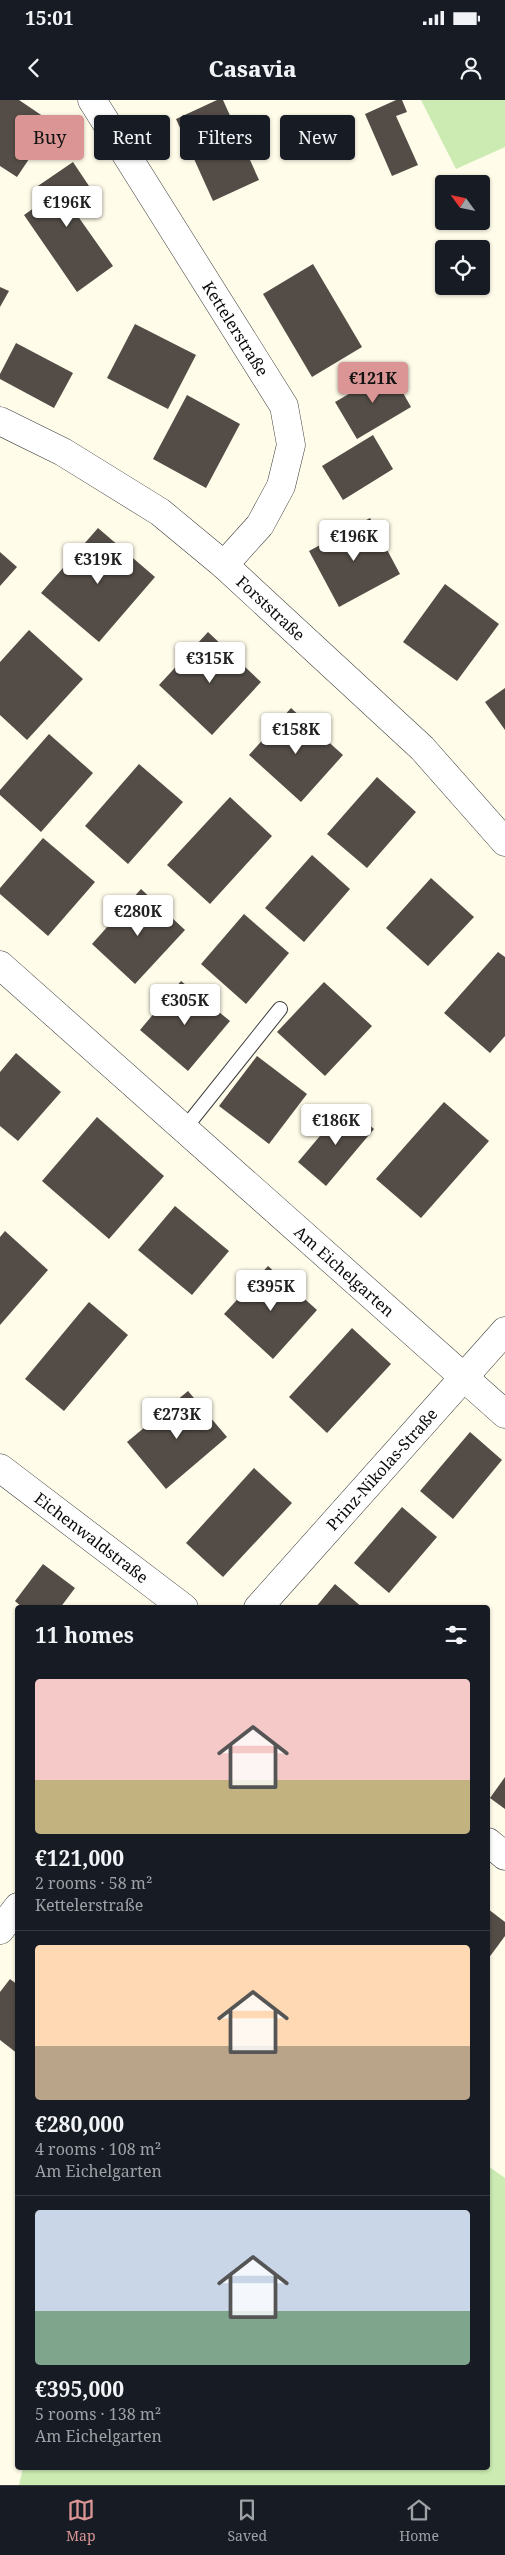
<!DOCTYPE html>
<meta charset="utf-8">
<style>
:root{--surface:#171b24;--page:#242831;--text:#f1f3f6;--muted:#9ea1a6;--line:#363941;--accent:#db9595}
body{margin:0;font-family:"Noto Serif",serif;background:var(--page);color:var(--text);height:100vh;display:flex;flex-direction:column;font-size:19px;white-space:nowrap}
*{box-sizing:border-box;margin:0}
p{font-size:16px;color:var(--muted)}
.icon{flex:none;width:28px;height:28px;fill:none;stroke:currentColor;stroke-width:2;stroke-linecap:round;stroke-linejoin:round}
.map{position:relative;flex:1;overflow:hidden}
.drawer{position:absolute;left:15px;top:1505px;width:475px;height:865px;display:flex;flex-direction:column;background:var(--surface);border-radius:5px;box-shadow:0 1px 4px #0004}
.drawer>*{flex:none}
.guide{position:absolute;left:15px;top:15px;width:475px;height:45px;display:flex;gap:10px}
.needle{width:32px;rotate:303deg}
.tools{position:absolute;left:435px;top:75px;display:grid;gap:10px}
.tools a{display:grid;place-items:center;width:55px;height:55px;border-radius:5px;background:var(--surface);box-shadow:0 1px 4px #0004;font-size:25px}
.price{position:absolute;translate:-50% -42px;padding:0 11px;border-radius:5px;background:#fff;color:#222;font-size:16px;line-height:32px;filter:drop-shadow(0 1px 2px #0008)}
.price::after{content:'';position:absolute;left:50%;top:30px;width:15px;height:11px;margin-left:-8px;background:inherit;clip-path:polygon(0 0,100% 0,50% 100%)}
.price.current{background:var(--accent);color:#111}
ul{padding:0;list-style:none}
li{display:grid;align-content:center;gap:10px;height:265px;padding:0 20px}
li+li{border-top:1px solid var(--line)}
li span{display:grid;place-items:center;height:155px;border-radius:5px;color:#555}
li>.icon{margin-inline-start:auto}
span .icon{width:90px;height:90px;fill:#fffc;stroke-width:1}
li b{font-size:21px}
h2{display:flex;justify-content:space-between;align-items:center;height:60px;padding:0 20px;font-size:21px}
.chip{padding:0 18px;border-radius:5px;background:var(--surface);box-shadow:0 1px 4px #0004;font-size:18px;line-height:45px}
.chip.current{background:var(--accent);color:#111}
.status{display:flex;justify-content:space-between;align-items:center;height:35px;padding:0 25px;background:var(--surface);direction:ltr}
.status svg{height:14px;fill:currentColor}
header{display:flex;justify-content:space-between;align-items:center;height:65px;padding:0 20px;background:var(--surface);font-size:22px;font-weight:800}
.dock{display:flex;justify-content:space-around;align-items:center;height:70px;border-top:1px solid var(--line);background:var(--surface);font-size:14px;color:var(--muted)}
.dock a{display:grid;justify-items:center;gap:2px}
.dock .current{color:var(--accent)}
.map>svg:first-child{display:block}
</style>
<div class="status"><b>15:01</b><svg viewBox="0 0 49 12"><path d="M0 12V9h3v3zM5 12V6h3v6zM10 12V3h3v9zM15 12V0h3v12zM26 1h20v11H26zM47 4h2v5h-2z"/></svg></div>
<header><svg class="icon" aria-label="back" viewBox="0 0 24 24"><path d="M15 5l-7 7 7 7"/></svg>Casavia<svg class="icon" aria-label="person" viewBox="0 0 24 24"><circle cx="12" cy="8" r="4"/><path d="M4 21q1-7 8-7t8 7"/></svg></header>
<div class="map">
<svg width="505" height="2385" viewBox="0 0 505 2385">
<rect width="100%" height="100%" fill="#fffcea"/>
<g fill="#cbebb2">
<path d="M421 0H505V47L456 69Z"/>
<path d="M488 2066 505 2078V2385H19L23 2368H488Z"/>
</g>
<g fill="#544d47">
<path d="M0 0H19L53 23 17 77 0 66Z"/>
<path d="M217 0H223L259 80 213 101 176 19Z"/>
<path d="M396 0H402L407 12 396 16 418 65 392 76 365 14Z"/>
<path d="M73 62 91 89 70 105 113 166 77 192 24 115 41 103 32 90Z"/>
<path d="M313 164 362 247 312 277 263 194Z"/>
<path d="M0 187 9 191 0 207Z"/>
<path d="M135 224 196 255 168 309 107 278Z"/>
<path d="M16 243 73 273 54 308 0 279V274Z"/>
<path d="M390 270 411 307 357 339 335 302Z"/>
<path d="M187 295 240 324 206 388 153 359Z"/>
<path d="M373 335 393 369 343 400 322 366Z"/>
<path d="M370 418 400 474 339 507 309 451Z"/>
<path d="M98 428 155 477 99 542 41 493Z"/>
<path d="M0 452 17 467 0 486Z"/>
<path d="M445 484 499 524 457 581 403 542Z"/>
<path d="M29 530 83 579 27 640 0 615V562Z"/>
<path d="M208 532 261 582 212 635 159 585Z"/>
<path d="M505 588V630L485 602Z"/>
<path d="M291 608 343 655 301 702 249 655Z"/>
<path d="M49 634 93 673 41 732 0 695V690Z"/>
<path d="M139 664 183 702 128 764 85 726Z"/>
<path d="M377 677 416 712 367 768 327 734Z"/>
<path d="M230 697 272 736 210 804 167 765Z"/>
<path d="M43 738 95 782 48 836 0 794V788Z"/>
<path d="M312 755 350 789 304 842 265 808Z"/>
<path d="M431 778 474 817 428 866 386 828Z"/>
<path d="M141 789 185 830 135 884 92 844Z"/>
<path d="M244 814 289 853 246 904 201 864Z"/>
<path d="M498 852 505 857V936L490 953 444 913Z"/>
<path d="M181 881 230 921 188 971 140 930Z"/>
<path d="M324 882 372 926 325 976 277 932Z"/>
<path d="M16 953 61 992 18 1041 0 1026V972Z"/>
<path d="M257 956 307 994 269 1044 219 1006Z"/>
<path d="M444 1002 489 1041 421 1118 376 1079Z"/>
<path d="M346 1005 374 1029 326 1086 298 1062Z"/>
<path d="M97 1017 164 1076 109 1139 42 1081Z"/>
<path d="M175 1106 229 1151 192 1195 138 1150Z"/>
<path d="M5 1131 48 1170 0 1225V1137Z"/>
<path d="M268 1166 317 1210 273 1259 224 1214Z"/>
<path d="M89 1202 128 1235 64 1311 25 1279Z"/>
<path d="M352 1228 391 1264 327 1333 289 1297Z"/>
<path d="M188 1291 227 1337 166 1389 127 1342Z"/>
<path d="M470 1332 502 1360 453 1419 420 1391Z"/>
<path d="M254 1368 292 1403 223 1477 186 1443Z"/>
<path d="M402 1407 437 1437 389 1493 354 1463Z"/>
<path d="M43 1464 75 1488 60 1508H23L15 1501Z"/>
<path d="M335 1484 363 1508H315Z"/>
<path d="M505 1677V1709L490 1698Z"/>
<path d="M488 1809 505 1822V1836L488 1859Z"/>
<path d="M10 1879 18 1885V1954L0 1940V1892Z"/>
</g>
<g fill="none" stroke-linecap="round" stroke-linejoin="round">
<g stroke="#3e3e3e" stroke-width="16">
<path id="lane" d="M185 1028 280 909"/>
</g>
<g stroke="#3e3e3e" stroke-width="29">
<g id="street">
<path id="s1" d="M92 0 284 306 291 345 281 386 260 425 224 465"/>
<path id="s2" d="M0 321 63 352 160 412 224 465 422 648 505 742"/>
<path id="s3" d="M0 865 505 1314"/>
<path id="s4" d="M0 1368 184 1508"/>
<path id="s5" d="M258 1508 505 1231"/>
<path d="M488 1742 505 1756"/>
<path d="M0 1830 18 1807"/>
</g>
</g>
<use href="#lane" stroke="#fff" stroke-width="14"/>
<use href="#street" stroke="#fff" stroke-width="28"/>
</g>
<g text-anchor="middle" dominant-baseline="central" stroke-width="5" stroke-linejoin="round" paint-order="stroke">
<g font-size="16" fill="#0b0b0b" stroke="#fff">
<text stroke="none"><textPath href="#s1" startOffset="270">Kettelerstraße</textPath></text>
<text stroke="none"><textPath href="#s2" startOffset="331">Forststraße</textPath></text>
<text stroke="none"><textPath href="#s3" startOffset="461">Am Eichelgarten</textPath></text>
<text stroke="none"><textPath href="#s5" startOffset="186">Prinz-Nikolas-Straße</textPath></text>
<text stroke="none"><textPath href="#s4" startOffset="115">Eichenwaldstraße</textPath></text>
</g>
</g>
</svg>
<div class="tools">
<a><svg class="needle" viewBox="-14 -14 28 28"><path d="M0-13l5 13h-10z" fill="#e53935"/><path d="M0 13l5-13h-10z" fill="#9ea1a6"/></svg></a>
<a><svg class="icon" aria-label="locate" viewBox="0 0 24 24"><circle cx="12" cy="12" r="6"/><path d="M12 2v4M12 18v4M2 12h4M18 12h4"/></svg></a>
</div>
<b class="price" style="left:67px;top:128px">€196K</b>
<b class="price current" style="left:373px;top:304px">€121K</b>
<b class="price" style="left:354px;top:462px">€196K</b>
<b class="price" style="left:98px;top:485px">€319K</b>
<b class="price" style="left:210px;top:584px">€315K</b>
<b class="price" style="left:296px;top:655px">€158K</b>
<b class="price" style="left:138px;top:837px">€280K</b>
<b class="price" style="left:185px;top:926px">€305K</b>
<b class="price" style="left:336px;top:1046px">€186K</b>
<b class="price" style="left:271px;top:1212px">€395K</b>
<b class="price" style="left:177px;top:1340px">€273K</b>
<div class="guide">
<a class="chip current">Buy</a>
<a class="chip">Rent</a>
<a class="chip">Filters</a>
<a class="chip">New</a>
</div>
<section class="drawer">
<h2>11 homes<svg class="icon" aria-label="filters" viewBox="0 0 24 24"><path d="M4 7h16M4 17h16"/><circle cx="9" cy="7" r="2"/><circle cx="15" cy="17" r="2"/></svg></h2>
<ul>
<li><span style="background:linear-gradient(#f6c9c9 65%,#c2b280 0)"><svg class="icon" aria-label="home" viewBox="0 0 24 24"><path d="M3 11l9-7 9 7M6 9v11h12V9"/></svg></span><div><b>€121,000</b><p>2 rooms · 58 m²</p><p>Kettelerstraße</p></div></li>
<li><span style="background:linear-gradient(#ffd9b3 65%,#b9a48a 0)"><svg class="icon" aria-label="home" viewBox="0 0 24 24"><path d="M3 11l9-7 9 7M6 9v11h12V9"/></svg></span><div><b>€280,000</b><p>4 rooms · 108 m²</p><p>Am Eichelgarten</p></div></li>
<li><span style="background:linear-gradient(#c9d6e8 65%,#7fa58c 0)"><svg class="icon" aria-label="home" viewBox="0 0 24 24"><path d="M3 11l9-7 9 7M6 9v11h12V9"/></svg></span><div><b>€395,000</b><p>5 rooms · 138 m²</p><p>Am Eichelgarten</p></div></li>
</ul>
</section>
</div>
<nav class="dock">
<a class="current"><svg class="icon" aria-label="map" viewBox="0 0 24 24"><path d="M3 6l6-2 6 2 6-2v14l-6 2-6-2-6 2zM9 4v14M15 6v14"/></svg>Map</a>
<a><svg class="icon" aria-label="saved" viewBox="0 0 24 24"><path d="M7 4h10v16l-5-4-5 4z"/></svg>Saved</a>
<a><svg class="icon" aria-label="home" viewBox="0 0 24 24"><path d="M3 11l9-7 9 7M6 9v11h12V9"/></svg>Home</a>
</nav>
